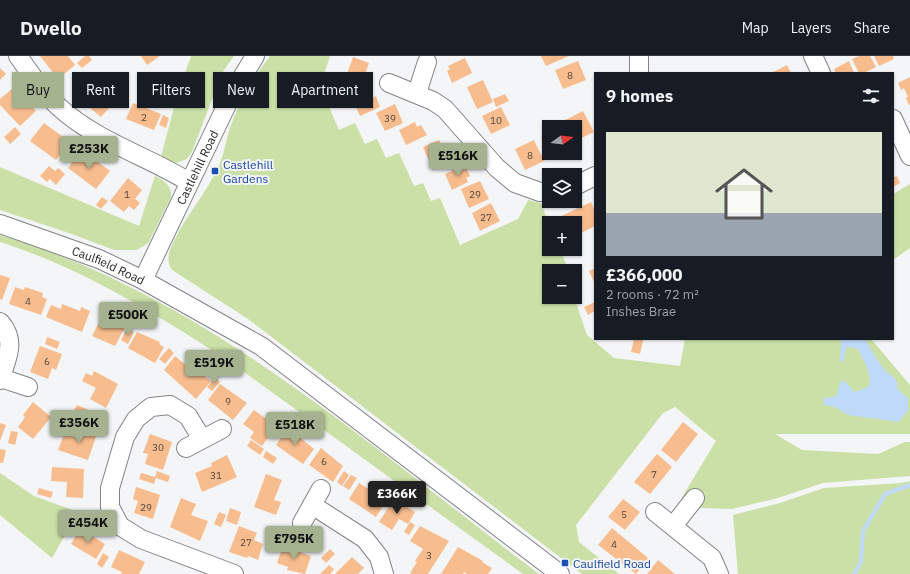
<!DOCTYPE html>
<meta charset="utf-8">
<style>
:root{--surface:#171b24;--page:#20242c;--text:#f1f3f6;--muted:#9ea1a6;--line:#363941;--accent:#a5b290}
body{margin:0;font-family:"IBM Plex Sans",sans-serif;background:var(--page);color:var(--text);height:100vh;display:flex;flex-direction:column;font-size:15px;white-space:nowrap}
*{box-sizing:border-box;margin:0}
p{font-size:13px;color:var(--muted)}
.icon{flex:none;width:22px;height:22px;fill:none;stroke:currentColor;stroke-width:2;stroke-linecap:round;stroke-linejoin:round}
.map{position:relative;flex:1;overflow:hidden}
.drawer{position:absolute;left:594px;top:16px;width:300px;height:268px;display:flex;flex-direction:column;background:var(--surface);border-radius:0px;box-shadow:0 1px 3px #0004}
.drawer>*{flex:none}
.guide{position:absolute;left:12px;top:16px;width:380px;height:36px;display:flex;gap:8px}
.needle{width:26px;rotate:75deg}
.buttons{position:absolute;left:542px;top:64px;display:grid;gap:8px}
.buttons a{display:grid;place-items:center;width:40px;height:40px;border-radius:0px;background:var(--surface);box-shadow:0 1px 3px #0004;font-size:20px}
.price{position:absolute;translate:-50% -34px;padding:0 9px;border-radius:4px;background:var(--accent);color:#111;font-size:13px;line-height:26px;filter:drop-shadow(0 1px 2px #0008)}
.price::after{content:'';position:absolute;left:50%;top:24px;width:12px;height:9px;margin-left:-6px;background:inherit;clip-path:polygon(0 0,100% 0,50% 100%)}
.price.selected{background:#222;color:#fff}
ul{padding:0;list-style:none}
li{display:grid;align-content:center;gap:8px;height:212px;padding:0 12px}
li+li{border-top:1px solid var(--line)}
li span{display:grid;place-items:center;height:124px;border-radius:0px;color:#555}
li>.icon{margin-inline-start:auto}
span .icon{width:72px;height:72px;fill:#fffc;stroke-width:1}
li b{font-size:17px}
h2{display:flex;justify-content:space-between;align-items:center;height:48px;padding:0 12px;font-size:17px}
.chip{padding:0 14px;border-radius:0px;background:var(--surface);box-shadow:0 1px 3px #0004;font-size:14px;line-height:36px}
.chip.selected{background:var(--accent);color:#111}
header{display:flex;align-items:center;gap:24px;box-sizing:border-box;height:56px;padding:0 20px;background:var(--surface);border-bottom:1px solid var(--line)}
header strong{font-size:19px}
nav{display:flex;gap:22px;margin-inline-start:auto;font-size:14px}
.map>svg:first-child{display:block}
</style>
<header>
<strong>Dwello</strong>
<nav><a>Map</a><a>Layers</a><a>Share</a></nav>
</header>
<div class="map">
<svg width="910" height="518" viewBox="0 0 910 518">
<rect width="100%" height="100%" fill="#f4f5f7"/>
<g fill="#cae0a7">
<path d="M191 0H234L222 17 192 96 187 103 176 107 161 101 177 40Z"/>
<path d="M270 0H330L320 30 339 74 355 67 365 88 377 83 386 102 399 97 414 130 423 127 431 145 440 142 460 189 518 163 528 144 541 147 549 168V193H560L566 208 567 215H549V241H574L587 279 614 302 680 310 685 283H871L910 329V378H775L802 394 878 398 905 386H910V420L823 427 778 442 732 453 702 452 681 443 716 385 675 351 663 357 576 469 579 486 619 518H582L248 263 172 214C163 201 173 188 179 175 192 153 208 133 219 110 224 98 226 84 230 72 239 46 253 22 270 0Z"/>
<path d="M0 111 139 170 155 120C165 125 172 130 171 141L149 186 144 190 136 194H114L69 177 0 154Z"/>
<path d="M910 128V192L893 204V138Z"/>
<path d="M0 179C206 240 370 391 539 518H523L230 306C158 259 82 212 0 186Z"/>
<path d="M0 417 34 440 78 456 52 502 0 459Z"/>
<path d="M910 425V518H738L733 459 780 447 824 432 901 427Z"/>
</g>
<path fill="#bfd9fb" d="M841 283H865C873 296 883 316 896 323L898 334 908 342V354L899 366 848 359 835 351 824 349 823 343 836 340 841 325H844L855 336 868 331C874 317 863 306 858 293L851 291 846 292 844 304 840 307Z"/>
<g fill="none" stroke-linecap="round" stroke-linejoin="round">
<path stroke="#bfd9fb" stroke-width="4" d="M854 518 861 506 863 475 885 438 910 429"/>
</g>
<g fill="#f7bd8f">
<path d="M40 0H68L75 9 58 23Z"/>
<path d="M85 0H89L92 4 82 12 77 7Z"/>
<path d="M141 0H160L147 9Z"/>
<path d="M541 0H569L546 10Z"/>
<path d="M859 0H870L876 11 864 17H859L852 3Z"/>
<path d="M874 0H893L894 3 879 10Z"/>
<path d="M353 1 369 7 361 30 345 24Z"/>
<path d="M465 2 472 17 452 27 447 15 450 13 448 10Z"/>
<path d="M578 5 586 24 563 33 555 14Z"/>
<path d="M849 5 854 17H836L834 13Z"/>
<path d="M787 9 791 17H771Z"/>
<path d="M0 12 6 18 0 24Z"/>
<path d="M87 19 116 44 101 61 72 37Z"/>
<path d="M910 21V49H909L906 42 908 41 904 32 901 34 898 27Z"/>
<path d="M483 24 493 46 477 53 467 31Z"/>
<path d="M14 31 36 55 20 70 0 49V43Z"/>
<path d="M365 38 368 44 376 40 380 51 360 60 353 44Z"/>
<path d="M505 38 509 45 496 51 493 43Z"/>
<path d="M133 47 161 58 154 74 126 63Z"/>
<path d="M395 48 403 67 385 75 376 57Z"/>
<path d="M501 51 510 69 491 78 482 60Z"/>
<path d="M583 55 594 76 575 85V71H568L565 64Z"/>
<path d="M163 59 169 62 166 72 159 69Z"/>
<path d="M415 66 417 71 421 69 427 79 406 89 399 74Z"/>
<path d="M44 67 70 86 56 104 30 85Z"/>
<path d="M15 71 21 78 10 88 4 81Z"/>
<path d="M549 77V97H564L552 103 541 81Z"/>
<path d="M439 84 450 106 433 114 423 91Z"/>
<path d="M534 84 544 105 525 114 515 93Z"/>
<path d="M82 94 110 115 96 133 68 112Z"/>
<path d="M465 109 470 120 466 122 468 126 452 134 445 118Z"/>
<path d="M49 110 55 115 58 112 65 118 56 129 50 123 47 126 40 120Z"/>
<path d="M893 119 894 121 897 120 900 127 893 131Z"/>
<path d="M128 122 142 134 135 143 140 147 134 154 129 150 124 156 110 145Z"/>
<path d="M480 125 489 143 469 152 461 133Z"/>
<path d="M102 141 108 145 101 153 96 149Z"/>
<path d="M591 146 595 155V170L575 180V167H559L557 162Z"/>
<path d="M491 147 500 165 480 175 472 157Z"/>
<path d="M595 212V228L589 215Z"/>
<path d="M0 219 10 222 2 244 0 243Z"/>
<path d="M15 231 24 234 25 231 43 237 42 241 47 243 41 259 9 248Z"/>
<path d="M595 246V255L588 259 584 251Z"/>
<path d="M62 248 80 255 81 251 90 255 82 276 46 261 51 249 61 253Z"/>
<path d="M103 259 125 271 115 290 92 280Z"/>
<path d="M127 273 134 276 128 288 121 284Z"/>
<path d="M137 276 160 286 159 288 164 291 155 307 128 292Z"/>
<path d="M47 281 60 286 57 293 45 288Z"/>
<path d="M634 283 643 284 640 298 631 296Z"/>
<path d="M40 290 62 298 56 314 52 312 48 323 30 316Z"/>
<path d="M169 292 174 297 165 308 159 303Z"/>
<path d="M175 300 193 315 195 312 211 325 196 343 164 314Z"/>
<path d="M94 315 118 328 106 352 90 343 96 332 82 325 86 317 92 320Z"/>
<path d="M215 321 220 326 212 335 207 331Z"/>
<path d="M220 328 247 347 233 364 208 344Z"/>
<path d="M33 346 51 361 33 383 18 371 25 361 23 359Z"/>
<path d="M77 349 91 355 88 361 74 355Z"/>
<path d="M254 354 265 362 267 359 278 368 262 390 250 382 254 376 243 368Z"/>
<path d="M70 360 80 364 78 370 67 366Z"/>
<path d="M683 366 698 378 676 406 661 394Z"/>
<path d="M0 367 6 369 0 385Z"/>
<path d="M80 372 97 378 88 404 58 394 64 378 77 382Z"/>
<path d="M288 372 314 393 303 408 276 389Z"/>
<path d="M11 375 18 376 15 389 8 387Z"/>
<path d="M150 378 172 386 163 414 145 408 148 398 143 397Z"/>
<path d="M251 384 264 393 260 399 247 390Z"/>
<path d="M321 392 343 410 333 426 309 409Z"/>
<path d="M0 393 6 394 3 407H0Z"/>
<path d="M266 395 277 402 273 408 263 401Z"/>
<path d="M657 398 672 411 650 438 634 426Z"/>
<path d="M227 399 237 421 202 436 195 417 212 410 211 407Z"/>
<path d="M52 411 84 413 83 442 66 441 67 426 51 425Z"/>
<path d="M157 415 170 420 168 426 156 422 154 428 139 423 141 417 155 421Z"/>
<path d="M344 415 349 419 342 430 337 426Z"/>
<path d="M266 418 282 424 274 444 281 446 276 459 254 451Z"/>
<path d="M351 419 357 422 349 434 343 430Z"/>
<path d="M359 427 370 434 371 431 388 442 376 461 349 443Z"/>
<path d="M136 431 160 439 153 463 134 457 138 445 133 443Z"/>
<path d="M39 432 53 436 51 442 37 438Z"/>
<path d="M181 442 196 448 191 459 208 465 200 485 170 471Z"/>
<path d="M394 443 415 456 408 468 399 463 392 474 379 466Z"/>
<path d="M623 443 640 456 625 474 608 461Z"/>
<path d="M230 452 241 456 237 469 226 465Z"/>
<path d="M219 456 226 459 221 471 214 468Z"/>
<path d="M410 466 415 469 409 479 404 476Z"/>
<path d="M239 470 257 477 254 484 263 488 258 504 248 500 247 502 229 496Z"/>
<path d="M420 470 449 485 428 518H412L410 517 417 506 415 505 423 493 410 485Z"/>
<path d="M612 472 648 502 636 518 598 489Z"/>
<path d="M80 473 105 488 96 503 71 488Z"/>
<path d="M283 490 311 500 305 518 287 514 288 511 277 507Z"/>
<path d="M458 491 483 505 482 506 492 512 488 518H467L464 516 463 518H441Z"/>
<path d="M330 493 335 498 326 507 321 502Z"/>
<path d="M119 494 145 506 139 518H121L122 516 111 511Z"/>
<path d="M103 497 109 501 102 512 97 508Z"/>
<path d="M352 501 364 512 358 518H335Z"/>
<path d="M658 504 675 518H647Z"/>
<path d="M329 509 334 513 330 518H320Z"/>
</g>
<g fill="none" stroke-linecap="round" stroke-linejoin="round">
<g stroke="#828385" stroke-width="20">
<g id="minor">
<path d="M18 0C31 18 43 37 60 52 98 86 147 100 189 126"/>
<path d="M813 0 821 17"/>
<path d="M639 17V0"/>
<path d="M389 27 433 45 445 53 497 112 515 127 540 136H549"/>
<path d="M417 37 427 6"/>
<path d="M893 63 910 100"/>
<path d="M575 130 595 120"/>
<path id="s1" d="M0 168 99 203 143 224 261 290 560 518"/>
<path id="s2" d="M143 224 232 38 255 0"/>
<path d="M0 266C17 285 7 302 0 324"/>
<path d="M1 322 28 331"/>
<path d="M202 383 188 360 170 349 151 351 136 363 125 381 110 432V451L120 470 141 483 234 518"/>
<path d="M186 392 222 373"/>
<path d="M312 449 365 483 379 501 384 518"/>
<path d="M655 456 712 502 719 518"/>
<path d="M302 467 321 433"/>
<path d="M673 470 695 442"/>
</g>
</g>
<use href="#minor" stroke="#fff" stroke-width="18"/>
</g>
<g fill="#1a4fb4" stroke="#f4f5f7" stroke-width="1.5">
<rect x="211" y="111" width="8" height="8" rx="2"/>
<rect x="561" y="503" width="8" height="8" rx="2"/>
</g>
<g text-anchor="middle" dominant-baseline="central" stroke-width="4" stroke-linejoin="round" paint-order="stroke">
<g font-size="10" fill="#54463b">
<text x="570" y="19">8</text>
<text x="144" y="61">2</text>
<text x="390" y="62">39</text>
<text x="496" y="64">10</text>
<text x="530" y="99">8</text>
<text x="127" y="138">1</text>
<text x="475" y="138">29</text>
<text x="486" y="161">27</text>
<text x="28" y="245">4</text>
<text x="47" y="305">6</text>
<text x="228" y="345">9</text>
<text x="158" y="391">30</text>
<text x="324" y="405">6</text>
<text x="654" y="418">7</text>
<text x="216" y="419">31</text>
<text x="146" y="451">29</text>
<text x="624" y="458">5</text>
<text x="246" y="486">27</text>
<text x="614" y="488">4</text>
<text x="429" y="499">3</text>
</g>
<g font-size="12" fill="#164399" stroke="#f4f5f7" text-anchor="start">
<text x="223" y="108">Castlehill<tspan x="223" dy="14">Gardens</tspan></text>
<text x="573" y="507">Caulfield Road</text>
</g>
<g font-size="12" fill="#1e1e1f" stroke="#f4f5f7">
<text stroke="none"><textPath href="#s2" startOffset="125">Castlehill Road</textPath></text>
<text stroke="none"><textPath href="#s1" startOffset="116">Caulfield Road</textPath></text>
</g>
</g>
</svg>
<div class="buttons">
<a><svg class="needle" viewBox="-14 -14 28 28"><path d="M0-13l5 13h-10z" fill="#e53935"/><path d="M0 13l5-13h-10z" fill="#9ea1a6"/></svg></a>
<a><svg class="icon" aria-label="layers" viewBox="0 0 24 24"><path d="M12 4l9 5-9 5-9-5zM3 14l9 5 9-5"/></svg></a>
<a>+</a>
<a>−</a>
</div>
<b class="price" style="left:89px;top:114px">£253K</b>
<b class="price" style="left:458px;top:121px">£516K</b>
<b class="price" style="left:128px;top:280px">£500K</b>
<b class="price" style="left:214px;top:328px">£519K</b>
<b class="price" style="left:79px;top:388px">£356K</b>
<b class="price" style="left:295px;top:390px">£518K</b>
<b class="price selected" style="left:397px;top:459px">£366K</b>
<b class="price" style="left:88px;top:488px">£454K</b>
<b class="price" style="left:294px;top:504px">£795K</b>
<div class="guide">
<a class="chip selected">Buy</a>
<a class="chip">Rent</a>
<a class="chip">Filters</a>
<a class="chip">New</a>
<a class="chip">Apartment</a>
</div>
<section class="drawer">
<h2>9 homes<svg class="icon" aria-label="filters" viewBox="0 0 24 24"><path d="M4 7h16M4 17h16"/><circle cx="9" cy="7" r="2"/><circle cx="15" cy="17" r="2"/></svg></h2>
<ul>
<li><span style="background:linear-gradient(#dfe7d0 65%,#9aa5b1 0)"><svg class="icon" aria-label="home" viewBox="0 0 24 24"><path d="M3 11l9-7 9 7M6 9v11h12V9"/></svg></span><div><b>£366,000</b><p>2 rooms · 72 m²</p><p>Inshes Brae</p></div></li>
</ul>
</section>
</div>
